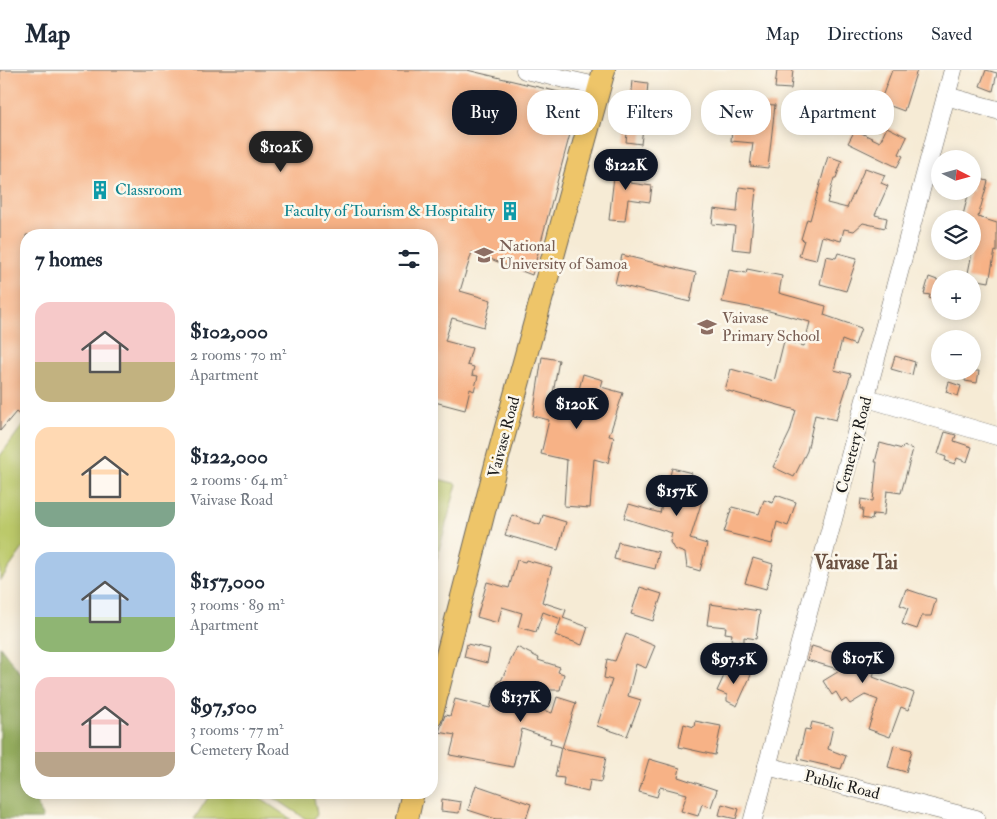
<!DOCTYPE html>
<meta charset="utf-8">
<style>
:root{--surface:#fff;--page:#f2f2f3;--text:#1f2937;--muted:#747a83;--line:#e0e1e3;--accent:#111827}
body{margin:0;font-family:"IM FELL Double Pica",serif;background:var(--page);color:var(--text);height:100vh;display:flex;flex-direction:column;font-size:19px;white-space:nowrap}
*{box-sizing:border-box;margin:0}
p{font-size:16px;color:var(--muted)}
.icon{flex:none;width:28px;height:28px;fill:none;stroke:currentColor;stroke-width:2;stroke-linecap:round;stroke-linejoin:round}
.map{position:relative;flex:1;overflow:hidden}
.drawer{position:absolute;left:20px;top:159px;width:418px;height:570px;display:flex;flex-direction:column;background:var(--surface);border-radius:20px;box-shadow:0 2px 12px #0003}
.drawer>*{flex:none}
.top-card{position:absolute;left:452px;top:20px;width:469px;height:45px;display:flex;gap:10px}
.needle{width:32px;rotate:96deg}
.buttons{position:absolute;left:931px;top:80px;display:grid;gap:10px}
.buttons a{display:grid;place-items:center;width:50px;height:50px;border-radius:50%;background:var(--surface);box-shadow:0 2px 12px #0003;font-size:25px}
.price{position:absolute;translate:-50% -42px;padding:0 11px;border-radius:18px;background:var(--accent);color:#fff;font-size:16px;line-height:32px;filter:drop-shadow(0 1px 2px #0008)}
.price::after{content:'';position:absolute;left:50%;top:30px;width:15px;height:11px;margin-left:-8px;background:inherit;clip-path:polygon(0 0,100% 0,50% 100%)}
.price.on{background:#222;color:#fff}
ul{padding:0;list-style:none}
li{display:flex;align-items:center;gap:15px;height:125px;padding:0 15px}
li span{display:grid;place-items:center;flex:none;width:140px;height:100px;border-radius:15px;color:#555}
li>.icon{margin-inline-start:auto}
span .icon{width:60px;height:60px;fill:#fffc;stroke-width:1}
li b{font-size:21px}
h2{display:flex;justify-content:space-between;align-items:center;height:60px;padding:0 15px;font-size:21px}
.chip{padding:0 18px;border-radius:20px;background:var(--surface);box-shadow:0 2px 12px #0003;font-size:18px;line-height:45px}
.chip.on{background:var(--accent);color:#fff}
header{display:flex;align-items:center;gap:30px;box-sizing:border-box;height:70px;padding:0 25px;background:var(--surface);border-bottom:1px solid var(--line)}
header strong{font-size:24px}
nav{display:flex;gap:28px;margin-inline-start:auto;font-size:18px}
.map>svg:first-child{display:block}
</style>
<header>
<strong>Map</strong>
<nav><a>Map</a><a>Directions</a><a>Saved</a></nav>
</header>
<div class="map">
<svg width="997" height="749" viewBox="0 0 997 749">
<rect width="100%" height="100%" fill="#fbf7ec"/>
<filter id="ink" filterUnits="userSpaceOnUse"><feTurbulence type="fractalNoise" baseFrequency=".02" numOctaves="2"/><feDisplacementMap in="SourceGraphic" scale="10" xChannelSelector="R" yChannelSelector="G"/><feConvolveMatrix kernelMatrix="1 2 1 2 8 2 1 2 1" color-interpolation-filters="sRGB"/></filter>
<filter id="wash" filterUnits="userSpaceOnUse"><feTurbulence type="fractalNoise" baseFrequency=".0096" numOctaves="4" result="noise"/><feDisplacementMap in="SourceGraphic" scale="20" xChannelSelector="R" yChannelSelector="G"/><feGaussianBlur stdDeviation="1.12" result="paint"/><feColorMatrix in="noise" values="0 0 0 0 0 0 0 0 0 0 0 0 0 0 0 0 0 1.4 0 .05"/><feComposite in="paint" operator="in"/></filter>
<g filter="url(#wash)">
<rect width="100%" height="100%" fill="#f6ebd5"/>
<g fill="#bcc96b" stroke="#6c7244">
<path d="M23 355 26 358V474L0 511V386Z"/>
<path d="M431 407 457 414 431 509Z"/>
<path d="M211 723H252L291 749H194Z"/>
<path d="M267 723H313L317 744 314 749H306Z"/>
</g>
<path fill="#95ad5f" stroke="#58643e" d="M0 576 26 611V722L33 723 43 749H0Z"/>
<g id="blocks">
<g fill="#f7b286">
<path d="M0 0H467L580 27 532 205 472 182 460 221 491 230 484 257 452 248 445 271 472 278 467 295 474 297 472 305 478 306 474 321 470 319 465 340 431 331V165H26V350L16 342 0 361Z"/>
<path d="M777 0H793L791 19 775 18Z"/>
<path d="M892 0H917L904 41 880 32Z"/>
<path d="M986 0 997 3 993 21 980 16Z"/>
<path d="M633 11 648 13 646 34 668 37 666 52 644 50 641 74 626 72Z"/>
<path d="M758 34 775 35 768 98 750 96 753 73 731 71 732 56 755 59Z"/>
<path d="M887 57 907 67 899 84 903 86 897 97 848 73 855 60 880 72Z"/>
<path d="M828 86 842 91 836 108H834L827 133 847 138 865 98 885 105 881 113 888 116 875 145 887 148 885 158 863 153 854 161 844 159 841 171 822 166 816 190 799 186 804 170 801 169 807 149 810 150Z"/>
<path d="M616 89 633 91 630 113 652 116 650 132 628 129 625 151 609 150Z"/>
<path d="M972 107 988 111 978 147 997 153V182L995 181 989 212 967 208 972 183V149H962L969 121H972Z"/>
<path d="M739 117 756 119 750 181 732 179 735 156 712 154 714 139 737 142Z"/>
<path d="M838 183 857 188 846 221 820 214 826 186 836 188Z"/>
<path d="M622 185 696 203 690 232 615 214Z"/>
<path d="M747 199 782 206 779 223 826 236 824 245 861 258 855 275 842 270 834 300 851 304 836 350 815 345 807 381 794 407 773 397 790 362 796 340 725 320 731 299 774 311 784 271 804 276 810 252 769 241 722 232 729 200 746 203Z"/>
<path d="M929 207 940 211V232L929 228 930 225 924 224Z"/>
<path d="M895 286 915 292 912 305 891 299Z"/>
<path d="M542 287 559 290 550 340 572 346 583 304 603 310 601 317 623 323 609 366 614 367 608 393 594 389 590 438 564 436 567 390 541 384 549 350 533 346Z"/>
<path d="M966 301H979L977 313 965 311Z"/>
<path d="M949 312 961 316 958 326 946 322Z"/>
<path d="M945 362 956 365 954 371 972 377 967 392 957 388 955 394 945 391 946 387 938 384Z"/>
<path d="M880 373 902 379 903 376 913 379 901 423 887 421 884 445 873 444 872 450 862 448 863 439H860L861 429 873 431 877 392H875Z"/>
<path d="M672 398 692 403 688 416 705 421 690 469 707 474 700 501 687 497 685 483 674 479 670 472 672 463 624 448 629 434 660 443Z"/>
<path d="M776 425 796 432 788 456 777 452 772 474 724 462 732 437 759 444 764 430 773 433Z"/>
<path d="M512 445 540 455 543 445 566 452 558 480 505 465Z"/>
<path d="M618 472 659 482 655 499 614 489Z"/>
<path d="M753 488 773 494 766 519 745 513Z"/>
<path d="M517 490 525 492 526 490 552 497 542 532 566 540 563 548 588 557 582 575 555 565 561 549 543 542 536 562 518 557 522 543 502 537 498 553 477 547 487 512 509 518Z"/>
<path d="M640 517 662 524 653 551 631 544Z"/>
<path d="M906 519 936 529 931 546H922L917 559 902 554 908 538 900 535Z"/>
<path d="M710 534 760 541 756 569 744 567V572L731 570 732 564 725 563 726 557 707 555Z"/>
<path d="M626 564 655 576 646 598 636 594 628 626 641 630 627 666 597 656 612 610 604 608 607 589 615 591Z"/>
<path d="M467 574 490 579 487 593 464 587Z"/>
<path d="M841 574 879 583 873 607 914 623 908 640 901 637 890 667 868 659 878 630 865 625 850 634 846 629 842 632 836 622 832 625 823 611 841 600 807 590 812 576 838 584Z"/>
<path d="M517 577 539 588 538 590 560 597 558 602 564 604 560 620H532L527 635 552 643 557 627 576 633 562 678 606 687 601 712 590 710 588 722 563 716 564 708 555 707 561 677 550 674 551 669 522 659 513 697 450 685 455 665 439 662 445 645 450 646 455 629 490 638 498 611H501Z"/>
<path d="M729 595 751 605 737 636 727 631V625L717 621Z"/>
<path d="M695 651 721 656 715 685 679 677 684 654 694 657Z"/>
<path d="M812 652 833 657 828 679 846 686 841 699 798 689 805 659 810 660Z"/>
<path d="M894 675 912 680 906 702 888 697Z"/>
<path d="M649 689 680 698 678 707 717 720 711 737 702 734 698 746 681 741 687 724 660 717 657 727 639 722Z"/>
<path d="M476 715 531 734 526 749H496L468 740Z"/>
<path d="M442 729 461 732 459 743 441 741Z"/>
<path d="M722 734 739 739 736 749 719 745Z"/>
</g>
</g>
</g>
<g filter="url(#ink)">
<use href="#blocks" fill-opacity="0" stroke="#68645d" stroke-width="1"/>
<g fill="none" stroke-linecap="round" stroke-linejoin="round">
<g stroke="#68645d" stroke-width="19">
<g id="minor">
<path d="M525 0 600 17"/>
<path d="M946 26 997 40"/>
<path d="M867 328 997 366"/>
<path d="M767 696 976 749"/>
<path d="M753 749 953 0"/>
</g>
</g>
<g stroke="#68645d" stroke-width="24">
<g id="major">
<path d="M431 647 498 387 604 0"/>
<path d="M407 749 413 722"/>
</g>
</g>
<use href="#minor" stroke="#fff" stroke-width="18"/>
<use href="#major" stroke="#eec569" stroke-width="22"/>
</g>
</g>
<defs>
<g id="building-bare" transform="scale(1.5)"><path d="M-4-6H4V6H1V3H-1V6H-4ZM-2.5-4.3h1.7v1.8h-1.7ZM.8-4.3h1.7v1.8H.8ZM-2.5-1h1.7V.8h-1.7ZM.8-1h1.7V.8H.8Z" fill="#0f9aa8" stroke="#fbf7ec" stroke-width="2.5" paint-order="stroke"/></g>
<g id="university-bare" transform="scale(1.5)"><path d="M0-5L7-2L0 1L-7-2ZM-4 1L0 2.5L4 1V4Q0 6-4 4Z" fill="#8d6e63" stroke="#fbf7ec" stroke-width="2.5" paint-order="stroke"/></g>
<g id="school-bare" transform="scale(1.5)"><path d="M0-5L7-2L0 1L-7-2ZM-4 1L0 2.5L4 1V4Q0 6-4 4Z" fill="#8d6e63" stroke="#fbf7ec" stroke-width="2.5" paint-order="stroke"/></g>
</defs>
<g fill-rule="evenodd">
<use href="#building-bare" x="100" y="120"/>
<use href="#building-bare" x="510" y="141"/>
<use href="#university-bare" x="484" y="185"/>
<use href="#school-bare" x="707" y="257"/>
</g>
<g text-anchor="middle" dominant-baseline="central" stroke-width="5" stroke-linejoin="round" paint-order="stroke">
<g font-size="16" fill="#0d838f" stroke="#fbf7ec" text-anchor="start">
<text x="115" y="120">Classroom</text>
<text x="495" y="141" text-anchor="end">Faculty of Tourism &amp; Hospitality</text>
</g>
<g font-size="16" fill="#785e54" stroke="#fbf7ec" text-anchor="start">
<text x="499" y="176">National<tspan x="499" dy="18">University of Samoa</tspan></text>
<text x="722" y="248">Vaivase<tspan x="722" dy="18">Primary School</tspan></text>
</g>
<g font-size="16" fill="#1c1c1c" stroke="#fbf7ec">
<text transform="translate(504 367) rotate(-75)">Vaivase Road</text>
<text transform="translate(854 375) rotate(-75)">Cemetery Road</text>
<text transform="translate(842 715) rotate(14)">Public Road</text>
</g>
<g font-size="19" font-weight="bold" fill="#695041" stroke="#fbf7ec">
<text x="856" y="493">Vaivase Tai</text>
</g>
</g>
</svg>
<div class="buttons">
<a><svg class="needle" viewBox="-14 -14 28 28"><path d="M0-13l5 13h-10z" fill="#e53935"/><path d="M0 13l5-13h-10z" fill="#747a83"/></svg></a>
<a><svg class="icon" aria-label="layers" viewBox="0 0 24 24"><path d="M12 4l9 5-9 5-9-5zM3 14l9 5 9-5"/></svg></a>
<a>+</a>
<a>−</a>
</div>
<b class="price on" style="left:281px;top:103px">$102K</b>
<b class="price" style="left:626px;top:121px">$122K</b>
<b class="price" style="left:577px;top:360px">$120K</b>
<b class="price" style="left:677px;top:447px">$157K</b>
<b class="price" style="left:863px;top:614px">$107K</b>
<b class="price" style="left:734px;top:615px">$97.5K</b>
<b class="price" style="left:521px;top:653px">$137K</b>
<div class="top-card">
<a class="chip on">Buy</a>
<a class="chip">Rent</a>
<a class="chip">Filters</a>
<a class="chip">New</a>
<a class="chip">Apartment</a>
</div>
<section class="drawer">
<h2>7 homes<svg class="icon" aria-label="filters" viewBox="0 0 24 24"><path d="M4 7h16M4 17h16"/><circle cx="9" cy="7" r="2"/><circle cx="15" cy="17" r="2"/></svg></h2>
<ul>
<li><span style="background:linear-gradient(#f6c9c9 60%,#c2b280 0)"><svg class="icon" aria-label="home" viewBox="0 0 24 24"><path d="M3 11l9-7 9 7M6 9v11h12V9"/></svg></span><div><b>$102,000</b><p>2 rooms · 70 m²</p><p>Apartment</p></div></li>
<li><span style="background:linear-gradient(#ffd9b3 75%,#7fa58c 0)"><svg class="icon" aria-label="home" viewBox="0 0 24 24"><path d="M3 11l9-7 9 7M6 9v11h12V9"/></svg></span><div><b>$122,000</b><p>2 rooms · 64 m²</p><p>Vaivase Road</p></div></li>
<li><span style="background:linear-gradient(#a9c7e8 65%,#8fb573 0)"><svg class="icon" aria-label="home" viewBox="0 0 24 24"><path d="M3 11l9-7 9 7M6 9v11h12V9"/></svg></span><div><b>$157,000</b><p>3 rooms · 89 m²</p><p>Apartment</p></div></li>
<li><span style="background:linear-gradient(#f6c9c9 75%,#b9a48a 0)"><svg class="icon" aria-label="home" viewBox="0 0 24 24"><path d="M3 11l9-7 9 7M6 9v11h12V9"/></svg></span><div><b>$97,500</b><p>3 rooms · 77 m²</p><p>Cemetery Road</p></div></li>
</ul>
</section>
</div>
